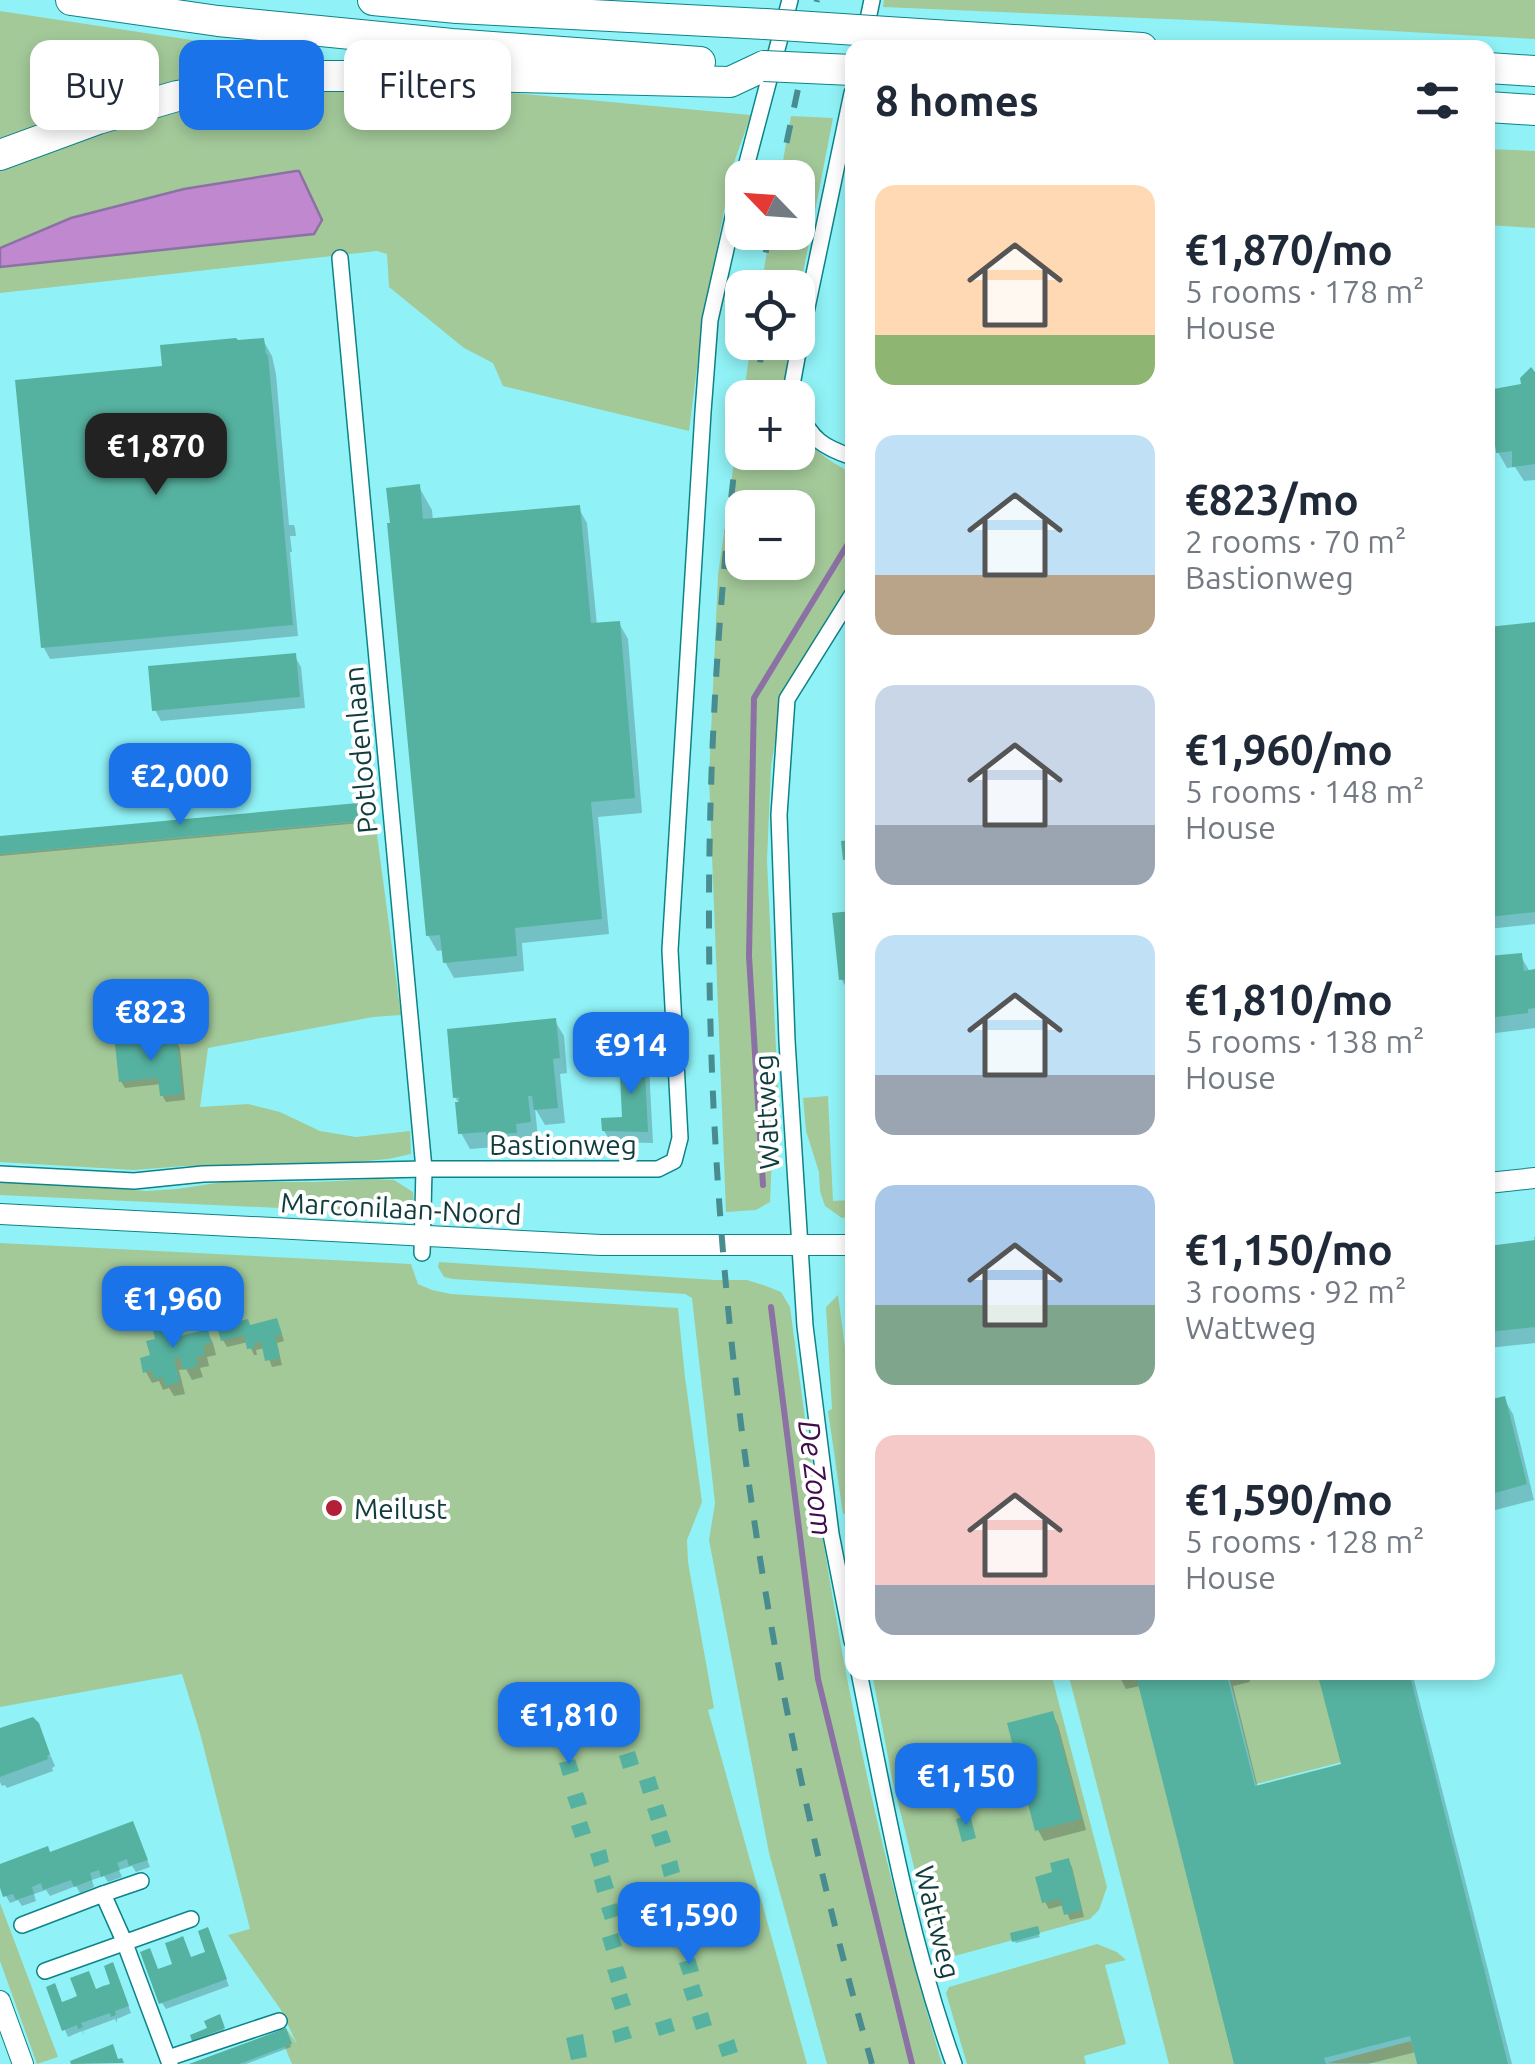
<!DOCTYPE html>
<meta charset="utf-8">
<style>
:root{--surface:#fff;--page:#f6f6f7;--text:#1f2937;--muted:#747a83;--accent:#1a73e8}
body{margin:0;font-family:Ubuntu,sans-serif;background:var(--page);color:var(--text);height:100vh;display:flex;flex-direction:column;font-size:38px;white-space:nowrap}
*{box-sizing:border-box;margin:0}
p{font-size:32px;color:var(--muted)}
.icon{flex:none;width:55px;height:55px;fill:none;stroke:currentColor;stroke-width:2;stroke-linecap:round;stroke-linejoin:round}
.map{position:relative;flex:1;overflow:hidden}
.side{position:absolute;left:845px;top:40px;width:650px;height:1640px;display:flex;flex-direction:column;background:var(--surface);border-radius:20px;box-shadow:0 5px 15px #0003}
.side>*{flex:none}
.hud{position:absolute;left:30px;top:40px;width:665px;height:90px;display:flex;gap:20px}
.needle{width:65px;rotate:295deg}
.fabs{position:absolute;left:725px;top:160px;display:grid;gap:20px}
.fabs a{display:grid;place-items:center;width:90px;height:90px;border-radius:20px;background:var(--surface);box-shadow:0 5px 15px #0003;font-size:50px}
.price{position:absolute;translate:-50% -85px;padding:0 22px;border-radius:20px;background:var(--accent);color:#fff;font-size:32px;line-height:65px;filter:drop-shadow(0 2px 5px #0008)}
.price::after{content:'';position:absolute;left:50%;top:60px;width:30px;height:22px;margin-left:-15px;background:inherit;clip-path:polygon(0 0,100% 0,50% 100%)}
.price.on{background:#222;color:#fff}
ul{padding:0;list-style:none}
li{display:flex;align-items:center;gap:30px;height:250px;padding:0 30px}
li span{display:grid;place-items:center;flex:none;width:280px;height:200px;border-radius:20px;color:#555}
li>.icon{margin-inline-start:auto}
span .icon{width:120px;height:120px;fill:#fffc;stroke-width:1}
li b{font-size:42px}
h2{display:flex;justify-content:space-between;align-items:center;height:120px;padding:0 30px;font-size:42px}
.pill{padding:0 35px;border-radius:20px;background:var(--surface);box-shadow:0 5px 15px #0003;font-size:35px;line-height:90px}
.pill.on{background:var(--accent);color:#fff}
.map>svg:first-child{display:block}
</style>
<div class="map">
<svg width="1535" height="2064" viewBox="0 0 1535 2064">
<rect width="100%" height="100%" fill="#90f2f6"/>
<g fill="#a3c999" fill-rule="evenodd">
<path d="M884 0H1535V39L1214 21 883 7Z"/>
<path d="M0 11 298 56C196 79 95 99 0 143Z"/>
<path d="M404 83 751 115 732 168 702 328 689 431 503 386 493 363 464 348 389 287 387 254 377 251 0 293V267L313 234 321 220 299 171H296L184 189 71 218 0 248V171L40 153 126 121 237 96Z"/>
<path d="M791 116 833 118 798 299V288L761 287 770 233 798 232V178L780 177Z"/>
<path d="M1488 149 1535 151V228L1488 225Z"/>
<path d="M751 343H790L787 358V397L742 398V452H798V426C810 449 830 462 852 473V584L791 689 779 720 771 766 767 861 779 1112 772 1154 770 1202 756 1210 726 1212 709 778 718 575ZM742 508H798V562H742Z"/>
<path d="M375 820 401 1015 373 1017 208 1048 200 1107 248 1104 280 1112 320 1131 356 1137 410 1131 411 1154 388 1159 323 1165 184 1166 134 1170 0 1162V854Z"/>
<path d="M828 1096 833 1201 852 1200V1217L842 1218 825 1206 820 1191 819 1172 806 1131 803 1098Z"/>
<path d="M377 1179 394 1180 413 1192 414 1204 408 1214 0 1195V1180L146 1191 177 1189 223 1182H316Z"/>
<path d="M0 1243 411 1264 418 1284 432 1290 451 1294 678 1308 685 1377 702 1502 687 1540 688 1562 714 1708 708 1710 807 2064H292L276 2026 283 2024 297 2044 281 2010 228 1935 250 1929 200 1733 182 1674 0 1707Z"/>
<path d="M439 1262 715 1280H747L766 1286 781 1292 790 1307C811 1467 834 1627 869 1785 890 1879 915 1972 942 2064H827L769 1853 709 1540 715 1503 692 1298 685 1294 453 1279 444 1277 438 1267Z"/>
<path d="M838 1295 852 1401V1513L843 1514 828 1411 832 1409 826 1307Z"/>
<path d="M872 1673H1051L1107 1887 1099 1910 1090 1919 947 1958 935 1952 892 1778Z"/>
<path d="M1068 1673H1137L1236 2064H1169Z"/>
<path d="M1228 1673H1319L1342 1762 1256 1784Z"/>
<path d="M0 1903 58 2057 37 2064 0 1961Z"/>
<path d="M1097 1944 1117 1952 1126 1960 1105 1965 1126 2044 1084 2056 1086 2064H967L946 1993 949 1987Z"/>
<path d="M1411 2041 1417 2064 1327 2063Z"/>
</g>
<path fill="#c089cf" stroke="#8c72a4" stroke-width="2.5" d="M296 171H299L322 220 314 234 0 267V248L71 218 184 189Z"/>
<g fill="#0003">
<path d="M263 340 272 356 276 374 289 525H294L295 528 296 536H290L292 552H290L298 636 50 659 44 648 165 369Z"/>
<path d="M1535 375V480L1524 481 1515 467 1507 468 1498 452 1494 408 1488 397 1491 391 1524 387Z"/>
<path d="M419 487 432 510 433 521 578 507 587 523 597 625 619 623 628 639 642 813 598 817 609 934 522 943 524 971 454 978 445 962 444 950 437 951 428 935Z"/>
<path d="M1535 624V924L1488 929V629Z"/>
<path d="M294 655 301 667 305 708 161 721 155 710Z"/>
<path d="M358 808 360 823 0 856V839Z"/>
<path d="M852 913V990L848 991 842 980 835 915Z"/>
<path d="M1520 955 1530 972H1535V1028L1488 1034V959Z"/>
<path d="M555 1021 564 1036 567 1073 560 1074 565 1123 545 1125 535 1108 538 1138 523 1139 524 1148 498 1150 496 1147 470 1149 461 1133 460 1105 455 1097Z"/>
<path d="M176 1041 180 1048 185 1100 166 1102 162 1095 161 1084 125 1088 121 1081Z"/>
<path d="M643 1055 649 1067 653 1143 611 1142 604 1131 624 1120Z"/>
<path d="M1534 1237H1535V1343L1488 1348V1248L1535 1243Z"/>
<path d="M173 1318 182 1338 207 1332 213 1343 216 1355 207 1357 209 1366 200 1368 203 1377 192 1380 186 1369 179 1370 185 1394 174 1396 169 1388 163 1390 159 1381 152 1383 146 1372 158 1341Z"/>
<path d="M250 1328H280L284 1341 277 1343 282 1365 272 1367 265 1348 256 1350 257 1355H254L248 1342 227 1347 223 1340Z"/>
<path d="M1504 1399 1513 1414 1534 1500 1488 1512V1403Z"/>
<path d="M966 1672H1000L971 1680Z"/>
<path d="M1117 1672H1247L1250 1682 1233 1686 1258 1788 1344 1766 1320 1672H1412L1512 2064H1420L1416 2052 1368 2064H1236L1140 1686 1126 1689Z"/>
<path d="M1052 1714 1058 1725 1086 1830 1044 1841 1038 1830Z"/>
<path d="M37 1724 55 1766 52 1768 53 1771 7 1788 5 1785 2 1786 0 1782V1731Z"/>
<path d="M136 1831 150 1867 136 1872 132 1866 119 1870 122 1877 108 1882 104 1876 92 1880 94 1887 80 1893 76 1886 50 1896 46 1890 34 1894 36 1901 22 1906 18 1900 10 1903 6 1896 0 1881V1866Z"/>
<path d="M1068 1860 1072 1867 1084 1917 1070 1920 1064 1905 1049 1909 1045 1902 1055 1874Z"/>
<path d="M1036 1929 1040 1937 1016 1943 1014 1941Z"/>
<path d="M210 1937 229 1986 166 2009 162 2003 158 1972 209 1954Z"/>
<path d="M116 1972 131 2013 117 2019V2023L115 2019 83 2031 84 2035 82 2031 68 2037 65 2030 62 2004 114 1985Z"/>
<path d="M219 2018 225 2031 196 2042 193 2036 210 2030Z"/>
<path d="M285 2031 291 2047 246 2064H195Z"/>
</g>
<g fill="none" stroke-linecap="round" stroke-linejoin="round">
<g stroke="#8c72a4" stroke-width="6">
<path d="M763 1185 749 956 754 698 852 537"/>
<path d="M771 1307 818 1679 912 2064"/>
</g>
</g>
<g fill="#56b2a0">
<path d="M236 338 238 340 264 338 266 354 268 355 293 625 41 648 15 380 162 366 160 345Z"/>
<path d="M1531 367 1535 372V464L1512 467V451L1496 453 1488 390 1521 384 1520 378Z"/>
<path d="M851 409H852V432L846 431Z"/>
<path d="M420 484 423 519 580 505 591 623 620 621 635 798 591 802 602 919 515 928 517 956 443 963 440 935 426 936 387 523H390L386 488Z"/>
<path d="M1535 622V912L1488 917V627Z"/>
<path d="M296 653 300 697 152 711 148 666Z"/>
<path d="M358 803 360 821 0 854V836Z"/>
<path d="M852 840V859L843 860 841 841Z"/>
<path d="M852 911V979L839 980 832 913Z"/>
<path d="M1522 953 1524 971 1535 969V1008L1528 1009V1013L1488 1018V956Z"/>
<path d="M556 1018 560 1058 553 1059 558 1108 534 1110 532 1096H528L531 1122 516 1124 517 1133 486 1135V1132L458 1134 455 1102H459V1097L453 1098 447 1029Z"/>
<path d="M177 1038 182 1094 160 1096 158 1078 119 1082 115 1044Z"/>
<path d="M644 1053 648 1132 602 1131 601 1118 622 1117 619 1054Z"/>
<path d="M1535 1240V1327L1488 1332V1246Z"/>
<path d="M175 1315 180 1336 208 1329 211 1343 203 1346 205 1355 196 1357 198 1366 183 1370 180 1357 174 1359 180 1382 165 1386 163 1377 154 1379 152 1370 143 1373 140 1358 150 1355 146 1341 155 1339 153 1330 162 1328 160 1319Z"/>
<path d="M277 1318 282 1334 275 1336 280 1358 265 1361 261 1342 254 1343 255 1348 247 1349 244 1335 221 1341 217 1327 248 1319 250 1325Z"/>
<path d="M1505 1396 1527 1484 1488 1495V1400Z"/>
<path d="M1135 1672H1226L1255 1786 1341 1764 1317 1672H1409L1508 2064H1417L1410 2036 1324 2058 1326 2064H1234Z"/>
<path d="M1053 1711 1081 1819 1035 1831 1007 1723Z"/>
<path d="M33 1717 39 1723 50 1754 47 1756 48 1759 0 1777V1728Z"/>
<path d="M635 1751 639 1764 623 1769 619 1756Z"/>
<path d="M575 1759 579 1771 563 1776 559 1763Z"/>
<path d="M655 1776 659 1789 643 1794 639 1781Z"/>
<path d="M583 1792 587 1804 571 1809 567 1797Z"/>
<path d="M663 1804 667 1816 651 1821 647 1809Z"/>
<path d="M970 1815 976 1838 962 1842 956 1819Z"/>
<path d="M133 1821 148 1860 129 1866 127 1859 117 1863 120 1870 101 1877 99 1870 90 1873 92 1880 74 1887 71 1880 43 1890 41 1883 32 1887 34 1894 16 1900 13 1894 3 1897 0 1888V1864L48 1846 50 1852Z"/>
<path d="M587 1821 591 1833 575 1838 571 1826Z"/>
<path d="M667 1830 671 1842 655 1847 651 1835Z"/>
<path d="M606 1849 609 1862 594 1867 590 1854Z"/>
<path d="M1069 1858 1082 1910 1064 1915 1060 1899 1042 1903 1035 1877 1052 1872 1050 1863Z"/>
<path d="M677 1860 680 1872 664 1877 661 1865Z"/>
<path d="M610 1875 614 1888 597 1893 594 1880Z"/>
<path d="M681 1887 685 1900 669 1905 665 1892Z"/>
<path d="M617 1903 621 1915 605 1920 601 1908Z"/>
<path d="M684 1906 688 1918 672 1923 668 1911Z"/>
<path d="M1038 1926 1040 1934 1012 1942 1010 1933Z"/>
<path d="M208 1927 227 1979 159 2004 140 1952 150 1948 158 1969 172 1964 165 1943 174 1940 183 1936 191 1957 205 1952 198 1931Z"/>
<path d="M690 1927 694 1940 678 1944 675 1932Z"/>
<path d="M618 1933 622 1946 606 1951 602 1938Z"/>
<path d="M695 1958 699 1971 683 1975 679 1963Z"/>
<path d="M113 1962 129 2006 115 2011 116 2015 111 2017 110 2013 81 2023 83 2027 81 2028 78 2029 77 2025 62 2031 46 1987 55 1983 62 2002 70 1999 77 1996 70 1978 89 1971 96 1989 103 1986 110 1984 104 1966Z"/>
<path d="M623 1966 627 1978 611 1983 607 1970Z"/>
<path d="M699 1984 703 1996 687 2001 683 1989Z"/>
<path d="M627 1993 631 2005 615 2010 611 1998Z"/>
<path d="M708 2012 712 2025 696 2030 692 2017Z"/>
<path d="M220 2014 225 2028 192 2041 190 2035 207 2028 204 2021Z"/>
<path d="M671 2018 675 2031 659 2036 655 2023Z"/>
<path d="M628 2026 632 2038 615 2043 612 2031Z"/>
<path d="M286 2028 292 2044 239 2064H189Z"/>
<path d="M583 2034 587 2057 571 2060 566 2038Z"/>
<path d="M734 2039 738 2052 722 2057 718 2045Z"/>
<path d="M113 2044 118 2059 122 2058 124 2063 71 2064 70 2061Z"/>
</g>
<g fill="none" stroke-linecap="round" stroke-linejoin="round">
<g stroke="#0c8388" stroke-width="18">
<g id="minor">
<path d="M862 48 872 0"/>
<path d="M743 178 790 0"/>
<path d="M340 258 424 1169 422 1253"/>
<path d="M794 398 792 385 801 336 852 93"/>
<path d="M798 411C812 440 823 447 852 457"/>
<path d="M852 595 787 699 779 815 787 1041 805 1326 831 1534 852 1641"/>
<path d="M0 1174 134 1181 203 1174 424 1169H658L674 1161 680 1138 670 950 703 412 710 320 742 178"/>
<path d="M859 1672C886 1806 908 1935 954 2064"/>
<path d="M103 1894 141 1881"/>
<path d="M22 1925 103 1894 124 1941 170 2064"/>
<path d="M45 1971 191 1919"/>
<path d="M168 2058 279 2021"/>
</g>
</g>
<g stroke="#0c8388" stroke-width="22">
<g id="tertiary">
<path d="M1488 1183 1535 1178"/>
<path d="M0 1214 601 1245H852"/>
<path d="M0 2001 23 2064"/>
</g>
</g>
<g stroke="#0c8388" stroke-width="32">
<g id="motorway">
<path d="M71 0 218 21 452 44 700 62"/>
<path d="M373 0 457 8 765 24"/>
<path d="M903 33 1142 48"/>
<path d="M1488 68 1535 71"/>
<path d="M1488 107 1535 110"/>
<path d="M0 155 98 119 177 96 306 76H481L730 82 764 66"/>
</g>
</g>
<use href="#minor" stroke="#fff" stroke-width="15"/>
<use href="#tertiary" stroke="#fff" stroke-width="20"/>
<use href="#motorway" stroke="#fff" stroke-width="30"/>
<g stroke="#498c8f" stroke-width="6" stroke-dasharray="18 18" stroke-linecap="butt">
<path d="M779 178 817 0"/>
<path d="M760 288 769 232"/>
<path d="M755 398 763 342"/>
<path d="M742 408C669 960 719 1529 872 2064"/>
</g>
<g stroke="#0c8388" stroke-width="32" stroke-linecap="butt">
<g id="motorway-bridge">
<path d="M765 24 903 33"/>
<path d="M764 66 852 70"/>
</g>
</g>
<use href="#motorway-bridge" stroke="#fff" stroke-width="30"/>
</g>
<circle fill="#b21f37" stroke="#fff" stroke-width="4" cx="334" cy="1508" r="10"/>
<g text-anchor="middle" dominant-baseline="central" stroke-width="8" stroke-linejoin="round" paint-order="stroke">
<g font-size="28" fill="#113c3e" stroke="#fff">
<text transform="translate(360 750) rotate(-95)">Potlodenlaan</text>
<text transform="translate(766 1112) rotate(-93)">Wattweg</text>
<text x="563" y="1144">Bastionweg</text>
<text transform="translate(401 1208) rotate(3)">Marconilaan-Noord</text>
<text transform="translate(938 1922) rotate(76)">Wattweg</text>
</g>
<g font-size="28" fill="#113c3e" stroke="#fff" text-anchor="start">
<text x="354" y="1508">Meilust</text>
</g>
<g font-size="30" font-style="italic" fill="#400c4c" stroke="#fff">
<text transform="translate(816 1478) rotate(83)">De Zoom</text>
</g>
</g>
</svg>
<div class="fabs">
<a><svg class="needle" viewBox="-14 -14 28 28"><path d="M0-13l5 13h-10z" fill="#e53935"/><path d="M0 13l5-13h-10z" fill="#747a83"/></svg></a>
<a><svg class="icon" aria-label="locate" viewBox="0 0 24 24"><circle cx="12" cy="12" r="6"/><path d="M12 2v4M12 18v4M2 12h4M18 12h4"/></svg></a>
<a>+</a>
<a>−</a>
</div>
<b class="price on" style="left:156px;top:498px">€1,870</b>
<b class="price" style="left:180px;top:828px">€2,000</b>
<b class="price" style="left:151px;top:1064px">€823</b>
<b class="price" style="left:631px;top:1097px">€914</b>
<b class="price" style="left:173px;top:1351px">€1,960</b>
<b class="price" style="left:569px;top:1767px">€1,810</b>
<b class="price" style="left:966px;top:1828px">€1,150</b>
<b class="price" style="left:689px;top:1967px">€1,590</b>
<div class="hud">
<a class="pill">Buy</a>
<a class="pill on">Rent</a>
<a class="pill">Filters</a>
</div>
<section class="side">
<h2>8 homes<svg class="icon" aria-label="filters" viewBox="0 0 24 24"><path d="M4 7h16M4 17h16"/><circle cx="9" cy="7" r="2"/><circle cx="15" cy="17" r="2"/></svg></h2>
<ul>
<li><span style="background:linear-gradient(#ffd9b3 75%,#8fb573 0)"><svg class="icon" aria-label="home" viewBox="0 0 24 24"><path d="M3 11l9-7 9 7M6 9v11h12V9"/></svg></span><div><b>€1,870/mo</b><p>5 rooms · 178 m²</p><p>House</p></div></li>
<li><span style="background:linear-gradient(#bfe0f5 70%,#b9a48a 0)"><svg class="icon" aria-label="home" viewBox="0 0 24 24"><path d="M3 11l9-7 9 7M6 9v11h12V9"/></svg></span><div><b>€823/mo</b><p>2 rooms · 70 m²</p><p>Bastionweg</p></div></li>
<li><span style="background:linear-gradient(#c9d6e8 70%,#9aa5b1 0)"><svg class="icon" aria-label="home" viewBox="0 0 24 24"><path d="M3 11l9-7 9 7M6 9v11h12V9"/></svg></span><div><b>€1,960/mo</b><p>5 rooms · 148 m²</p><p>House</p></div></li>
<li><span style="background:linear-gradient(#bfe0f5 70%,#9aa5b1 0)"><svg class="icon" aria-label="home" viewBox="0 0 24 24"><path d="M3 11l9-7 9 7M6 9v11h12V9"/></svg></span><div><b>€1,810/mo</b><p>5 rooms · 138 m²</p><p>House</p></div></li>
<li><span style="background:linear-gradient(#a9c7e8 60%,#7fa58c 0)"><svg class="icon" aria-label="home" viewBox="0 0 24 24"><path d="M3 11l9-7 9 7M6 9v11h12V9"/></svg></span><div><b>€1,150/mo</b><p>3 rooms · 92 m²</p><p>Wattweg</p></div></li>
<li><span style="background:linear-gradient(#f6c9c9 75%,#9aa5b1 0)"><svg class="icon" aria-label="home" viewBox="0 0 24 24"><path d="M3 11l9-7 9 7M6 9v11h12V9"/></svg></span><div><b>€1,590/mo</b><p>5 rooms · 128 m²</p><p>House</p></div></li>
</ul>
</section>
</div>
